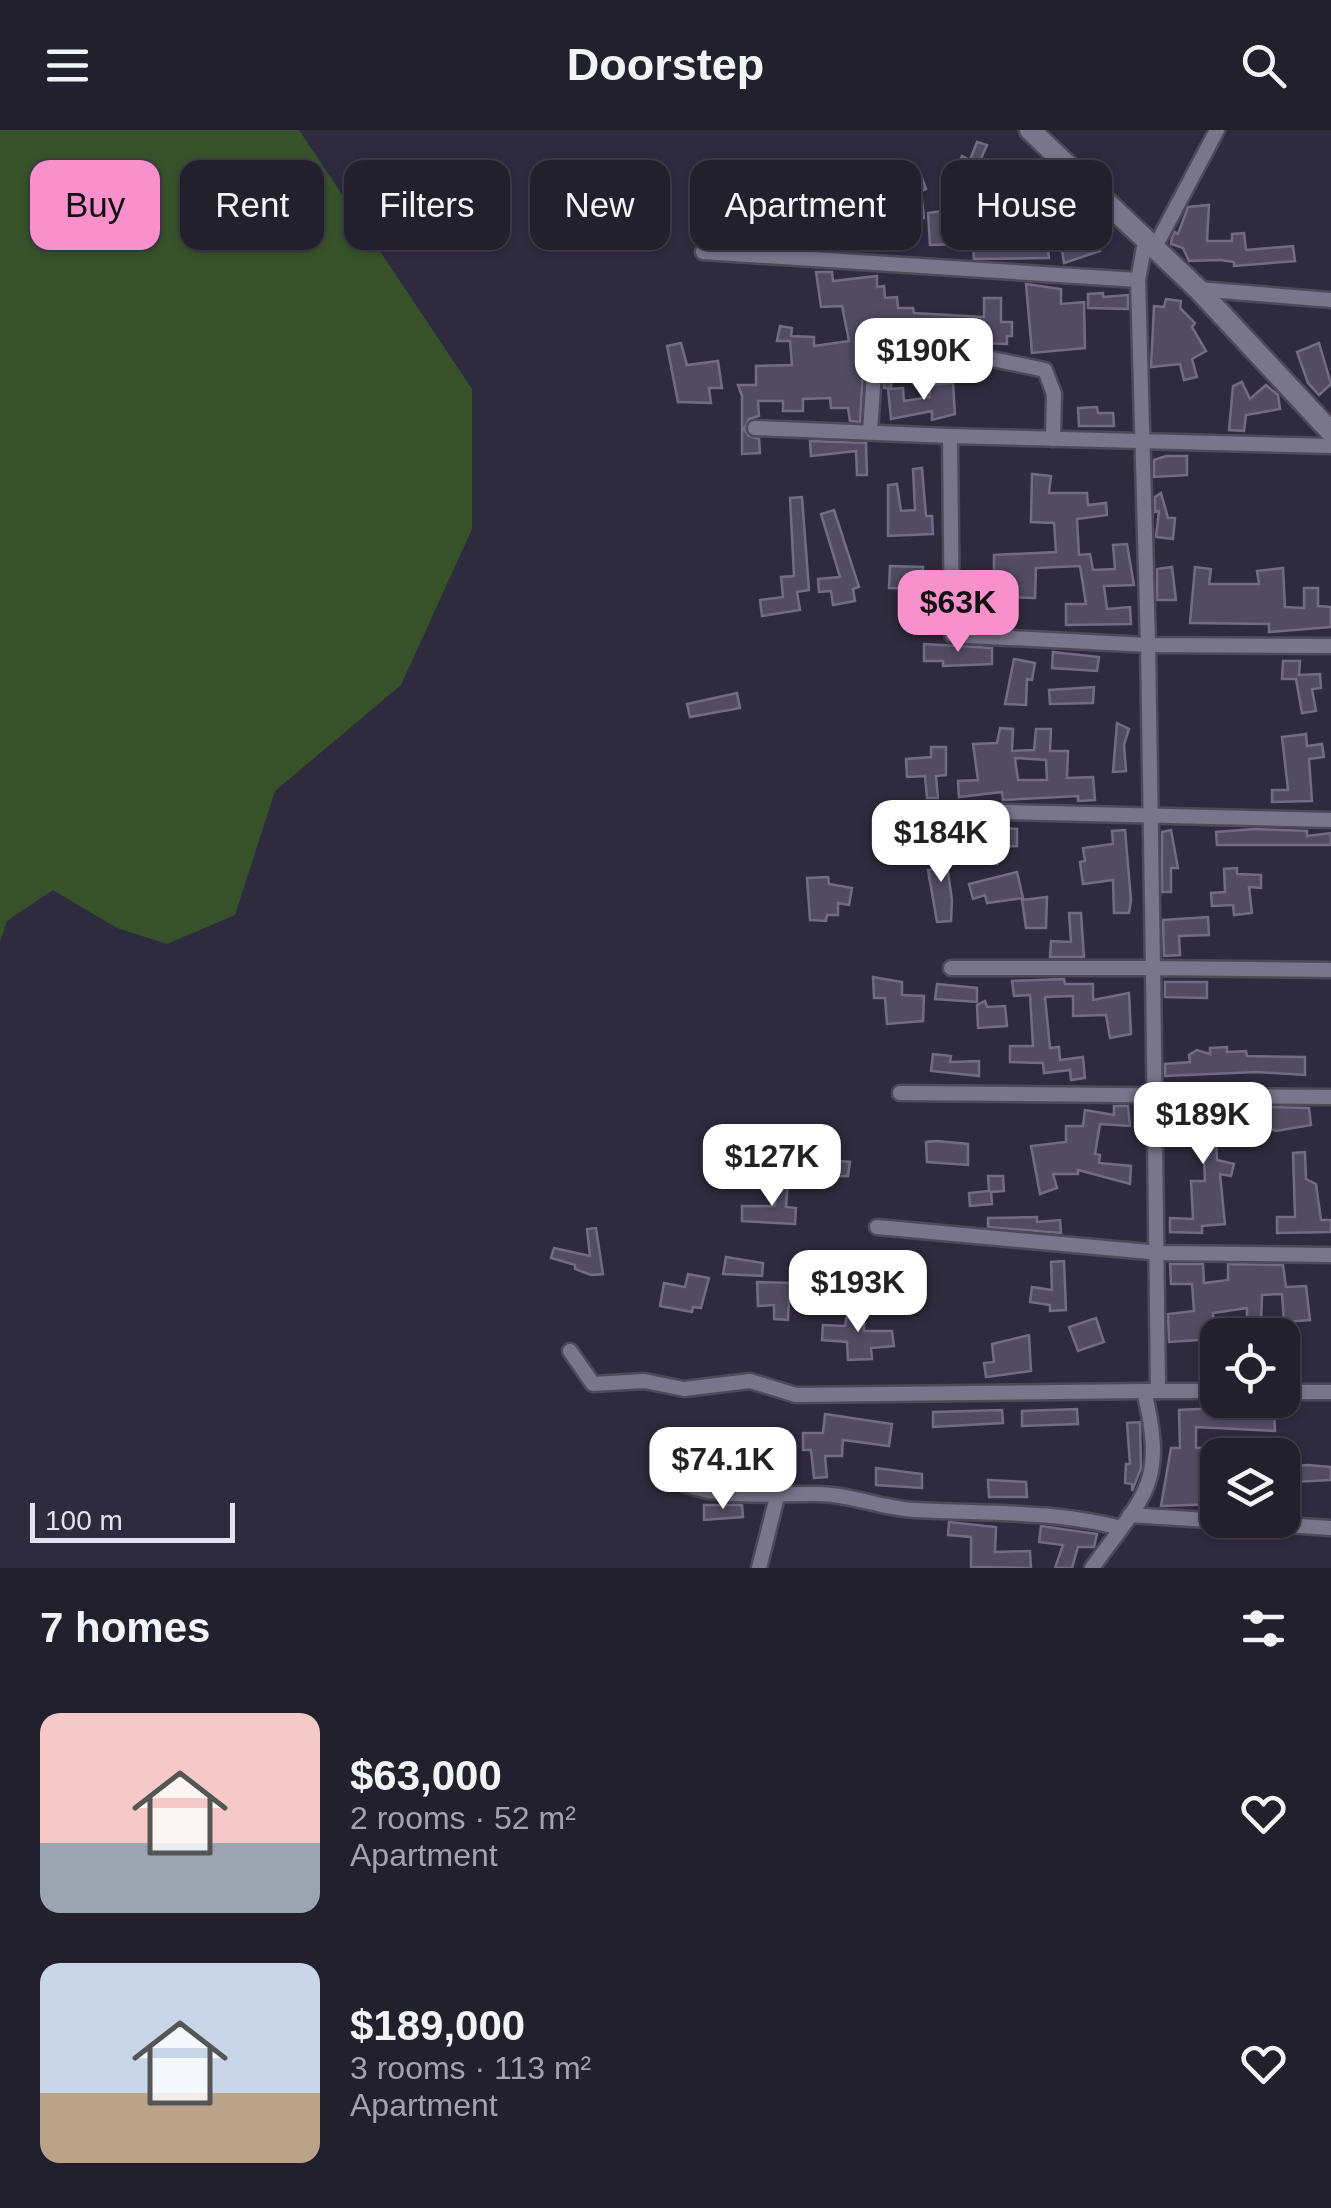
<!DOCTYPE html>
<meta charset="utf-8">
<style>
:root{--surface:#23202e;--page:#2b2836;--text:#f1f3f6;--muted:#a3a3aa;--line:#403e4a;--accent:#f890cc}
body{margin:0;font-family:Helvetica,sans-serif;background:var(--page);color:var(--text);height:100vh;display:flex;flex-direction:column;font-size:38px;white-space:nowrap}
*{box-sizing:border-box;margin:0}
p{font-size:32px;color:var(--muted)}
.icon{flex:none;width:55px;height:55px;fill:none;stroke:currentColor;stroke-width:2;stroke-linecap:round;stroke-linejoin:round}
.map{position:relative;height:1438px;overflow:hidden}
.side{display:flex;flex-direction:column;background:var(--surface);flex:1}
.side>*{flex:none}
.banner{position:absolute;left:30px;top:30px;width:1272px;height:90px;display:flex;gap:20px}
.buttons{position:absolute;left:1200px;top:1188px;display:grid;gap:20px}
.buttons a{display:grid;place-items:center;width:100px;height:100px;border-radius:20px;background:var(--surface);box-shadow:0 2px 8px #0004,0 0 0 2px var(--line);font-size:50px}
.scale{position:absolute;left:30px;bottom:25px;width:205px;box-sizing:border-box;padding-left:10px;border:5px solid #e5e2ef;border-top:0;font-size:28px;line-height:35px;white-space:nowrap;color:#e5e2ef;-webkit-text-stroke:8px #2f2b3e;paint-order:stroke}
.price{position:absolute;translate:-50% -85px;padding:0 22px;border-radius:20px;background:#fff;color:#222;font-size:32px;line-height:65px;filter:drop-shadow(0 2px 5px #0008)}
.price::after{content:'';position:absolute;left:50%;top:60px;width:30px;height:22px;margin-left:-15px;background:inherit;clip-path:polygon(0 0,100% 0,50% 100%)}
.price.selected{background:var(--accent);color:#111}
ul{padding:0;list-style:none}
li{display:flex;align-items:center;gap:30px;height:250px;padding:0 40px}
li span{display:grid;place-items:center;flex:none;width:280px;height:200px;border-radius:20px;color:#555}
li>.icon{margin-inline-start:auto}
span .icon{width:120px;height:120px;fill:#fffc;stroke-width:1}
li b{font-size:42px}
h2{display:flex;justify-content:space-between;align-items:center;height:120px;padding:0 40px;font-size:42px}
.chip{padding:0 35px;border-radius:20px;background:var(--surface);box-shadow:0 2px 8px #0004,0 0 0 2px var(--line);font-size:35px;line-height:90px}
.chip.selected{background:var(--accent);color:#111}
header{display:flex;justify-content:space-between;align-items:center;height:130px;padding:0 40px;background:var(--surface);font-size:45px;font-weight:700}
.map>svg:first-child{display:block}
</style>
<header><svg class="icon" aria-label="menu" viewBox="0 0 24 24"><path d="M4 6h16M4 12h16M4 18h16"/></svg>Doorstep<svg class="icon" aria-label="search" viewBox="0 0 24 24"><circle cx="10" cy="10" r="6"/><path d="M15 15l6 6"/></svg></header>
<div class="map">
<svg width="1331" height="1438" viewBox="0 0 1331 1438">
<rect width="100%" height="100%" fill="#2f2b3e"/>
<path fill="#37522a" d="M0 0H299L472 259V399L401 555 275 661 235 785 167 814 117 798 53 760 7 791 0 812Z"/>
<g fill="#514c61" stroke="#716c82" stroke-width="2.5" fill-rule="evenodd">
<path d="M977 12 987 15 968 58 962 56 966 43 956 38 962 26 970 30Z"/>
<path d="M1030 41 1037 51 1044 49 1049 71 1067 67 1070 80 1078 78 1083 99 1090 97 1100 121 1064 133 1062 120 1080 113 1072 94 1046 101 1049 128 974 129 973 115 1017 118 1016 95 1001 94 1002 82 1031 80 1022 47Z"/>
<path d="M921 45 926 59 921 61 924 88 907 91 904 67 884 69 883 55 908 53Z"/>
<path d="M961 70 966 114 930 115 928 83 948 80 947 71Z"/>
<path d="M1209 75 1207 111H1232V104L1244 103 1246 120 1293 116 1295 131 1234 136V132L1220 130 1189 131 1183 118 1171 114 1172 108 1175 102 1178 104 1188 77Z"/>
<path d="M816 142H832L833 151 877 146V157L884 156 885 168 897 167 898 178H913L914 183 984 187V168H1001V192H1012V206H1007V214L877 209 864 225 860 292 850 291 848 278H831L830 268 803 269V281H783V271H758L759 286 749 289 744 299 749 306 759 309 760 323 742 324V266L738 255H756V236L792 235 790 211H777L780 196 792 198 791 206 814 207V216L849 211 842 176 821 177Z"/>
<path d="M1026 154 1061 159V174L1084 172 1085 218 1032 223Z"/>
<path d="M1103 163V167L1128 165V179L1088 178V164Z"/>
<path d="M1166 169 1181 171 1180 178 1195 193 1192 197 1206 221 1192 229 1197 247 1184 250 1180 234 1151 237 1154 176 1164 177Z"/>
<path d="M681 213 687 235 718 231 722 258H709L711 273 678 272 667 216Z"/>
<path d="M1319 213 1331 254 1319 265 1308 253 1297 222Z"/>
<path d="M887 229 963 234 969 237 892 235 891 258H884Z"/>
<path d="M1242 252 1250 269 1266 255 1278 265 1280 279 1246 285 1244 301 1229 300 1233 256Z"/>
<path d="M953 253 955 284 932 290V281L891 289 888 259 903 258 904 271 930 267 929 255Z"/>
<path d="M1097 277 1098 283H1113L1114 296H1079L1078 278Z"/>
<path d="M810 311 866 313 867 345H857L856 321 811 326Z"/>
<path d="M1166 326H1187V345L1154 347V330Z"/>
<path d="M922 338 926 386H932L933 404 888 406V355L897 354 901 381 915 380 913 339Z"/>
<path d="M1032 344 1051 346 1049 363H1087L1088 375 1106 373 1107 385 1077 389 1079 425 1090 424 1093 440 1115 439 1113 415 1127 414 1134 455 1104 456 1107 479 1130 477 1131 494 1066 495V474H1086L1080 436 1036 438 1035 468 1001 467V461H994V425L1056 422 1054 393 1031 392Z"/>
<path d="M1161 363 1168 388H1175L1173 409 1156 407 1159 381 1155 382V367Z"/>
<path d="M802 367 809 460 797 462 800 480 762 486 760 470 783 467 781 447 794 446 790 368Z"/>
<path d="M834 380 859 457 853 459 855 471 833 475 831 461 819 462 818 449 840 447 821 384Z"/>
<path d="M890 436 923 437 922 459 889 458Z"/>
<path d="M1172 437 1176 470H1157V439Z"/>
<path d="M1195 437 1211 439 1209 454H1259L1257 441 1283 438 1285 477 1304 478V458H1318V476L1331 477V497L1269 502V494L1190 493Z"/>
<path d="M924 514 992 518V534L943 536V531H924Z"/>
<path d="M1053 522 1099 527 1097 541 1052 538Z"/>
<path d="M1014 529 1035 533 1032 550 1027 549 1026 575 1005 574Z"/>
<path d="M1283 531H1300L1299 545 1320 544 1321 558 1312 559 1316 581 1302 583 1296 549H1282Z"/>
<path d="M1094 557 1093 573 1050 574 1049 560Z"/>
<path d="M737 563 740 578 690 587 687 574Z"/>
<path d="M1117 593 1129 599 1124 615 1126 641 1113 642Z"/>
<path d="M1000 598 1013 599 1012 621 1034 620 1036 599H1051L1050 621H1068L1067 648 1093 647 1095 670 1078 671V666L1003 670 1002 662 959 667 958 651 978 650 973 614 997 613ZM1015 628 1046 630 1047 650H1018Z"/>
<path d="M1306 604 1307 616 1322 614 1324 627 1309 629 1312 671 1272 672V660H1288L1282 607Z"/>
<path d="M931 617H946V645L936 646 938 668H927L925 646 907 647 906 629 931 627Z"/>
<path d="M984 697 1017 699V716L997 717V734L963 733 959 719 984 720Z"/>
<path d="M1255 699 1307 701V706L1331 703V715H1217L1216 702Z"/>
<path d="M1125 700 1131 770 1129 783H1114L1113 750 1083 754 1080 732 1085 731 1083 718 1113 714 1112 701Z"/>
<path d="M1171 700 1178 738H1171V762H1162V702Z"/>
<path d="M944 714 952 770 951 791 937 792 928 740 934 739 931 716Z"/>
<path d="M1237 738V744L1261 745V758L1249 757 1252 783 1234 785 1233 775 1212 776 1211 763 1225 762 1224 739Z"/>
<path d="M1017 742 1023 768 987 773 985 765 973 769 969 754Z"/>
<path d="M828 747 829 754 852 758 849 775 838 773V785H827L826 791 810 790 807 748Z"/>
<path d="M1047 767 1046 798H1026L1022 770Z"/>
<path d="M1069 783H1081L1084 827H1050L1051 811 1071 812Z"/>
<path d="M1208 787 1209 805 1179 806 1180 825 1164 826 1163 790Z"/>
<path d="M873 847 902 852V865L924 866 923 891 887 894 885 868H874Z"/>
<path d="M1064 849 1065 854H1093V870L1129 863 1131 904 1110 908 1106 885 1073 886V866L1045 867 1050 918 1059 917 1060 930 1083 927 1085 948 1071 950 1070 940 1044 943 1043 933 1010 932V916H1033L1030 865 1014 866 1012 851Z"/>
<path d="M1165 852H1207V868L1165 867Z"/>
<path d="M937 854 977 858V872L935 869Z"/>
<path d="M985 871 987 877 1005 876 1007 896 978 898 977 875Z"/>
<path d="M1227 917V922L1246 921 1247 926 1305 927V945L1257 942 1165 946V934L1190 932 1189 925 1197 920 1210 924V918Z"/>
<path d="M933 924 951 926 950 932 979 931V946L931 941Z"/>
<path d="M1114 976H1128L1130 996 1100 994 1095 1024 1100 1025 1099 1033 1131 1036 1130 1054 1078 1040V1044H1053L1057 1058 1040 1064 1031 1016 1066 1012V996H1083L1085 980 1114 985Z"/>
<path d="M1168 976 1224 977 1222 1011 1216 1010 1217 1030 1234 1034 1231 1046 1220 1044 1225 1094 1202 1096V1103L1170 1102V1088L1193 1089 1191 1051H1205L1203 1007H1186L1185 994H1169Z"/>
<path d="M1269 977 1309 978 1311 995 1276 1001 1269 998Z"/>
<path d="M937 1011 968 1014V1035L927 1032 926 1012Z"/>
<path d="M1305 1022 1306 1049 1316 1054 1321 1090H1331V1102L1277 1103V1087H1295L1293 1023Z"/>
<path d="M828 1030 850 1032 848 1046 800 1047 802 1031Z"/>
<path d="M988 1046H1003L1004 1061 991 1062 992 1074 970 1076 969 1063 989 1061Z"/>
<path d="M777 1050 788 1051 786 1077 796 1078 795 1094 742 1091V1076H775Z"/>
<path d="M1037 1087V1092L1060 1090 1061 1103 988 1097V1088Z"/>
<path d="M596 1098 603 1144 591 1145 575 1139V1135L551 1128 554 1118 590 1126 587 1099Z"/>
<path d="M726 1127 763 1133 762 1146 723 1144Z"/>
<path d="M877 1130V1135L912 1132 913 1145 862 1147V1131Z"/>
<path d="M1064 1131 1066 1180 1050 1181V1175L1030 1172 1032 1157 1052 1160 1051 1132Z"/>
<path d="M1170 1134H1203L1204 1153 1228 1150V1134L1283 1135 1286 1157 1306 1156 1310 1190 1284 1192 1282 1164 1262 1165 1261 1191H1247V1178L1213 1183 1215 1209 1169 1212 1168 1184 1194 1181 1192 1154H1171Z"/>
<path d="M688 1144 709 1148 701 1178 693 1177 692 1182 660 1176 664 1153 685 1157Z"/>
<path d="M757 1152 796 1153 795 1167H789L788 1190 774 1189V1175L758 1176Z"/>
<path d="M864 1173V1201H892L894 1216 871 1218 872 1229 848 1230 847 1212 822 1210 823 1195 845 1196 849 1174Z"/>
<path d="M1096 1188 1104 1212 1078 1221 1069 1197Z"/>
<path d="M1029 1205 1031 1241 986 1247 984 1233 994 1232 992 1214Z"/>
<path d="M1217 1278V1284L1274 1281 1275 1301 1196 1297V1318L1218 1317V1374L1161 1376 1171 1318H1180L1179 1280Z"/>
<path d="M1077 1279 1078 1294 1022 1296V1281Z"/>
<path d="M1002 1280 1003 1293 933 1297V1282Z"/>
<path d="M825 1284 892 1294 889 1316 843 1310 842 1326H825L827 1347 814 1348 811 1320H803V1303H823Z"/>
<path d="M1140 1292 1141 1338 1132 1361V1354L1125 1353 1126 1334H1130L1127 1293Z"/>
<path d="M1308 1335 1331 1337V1350L1293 1352 1292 1336Z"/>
<path d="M876 1338 922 1344V1358L876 1355Z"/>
<path d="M988 1350 1026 1352 1027 1367H989Z"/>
<path d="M704 1375H742L743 1387 704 1390Z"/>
<path d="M949 1392 996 1397 995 1422 1030 1421 1031 1438 971 1437V1407L948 1405Z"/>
<path d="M1041 1396 1097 1404 1094 1417H1078L1072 1438H1055L1063 1415 1039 1412Z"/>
</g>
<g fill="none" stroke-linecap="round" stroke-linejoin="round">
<g stroke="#4d4959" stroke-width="19">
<g id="minor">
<path d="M1145 112 1138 150 1148 515 1331 516"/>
<path d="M1154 119 1217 0"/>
<path d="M703 122 1138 150"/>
<path d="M1198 159 1331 170"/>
<path d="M755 298 950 306"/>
<path d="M870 302 875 226 882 218 964 223 1045 240 1054 264 1053 309"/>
<path d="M929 680 1331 690"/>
<path d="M951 838H1153L1148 515 952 505 950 306 1331 316"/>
<path d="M900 963 1331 967"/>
<path d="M877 1097 1160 1123 1331 1125"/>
<path d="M570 1221 593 1254 644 1251 684 1259 750 1251 796 1265 1144 1261"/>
<path d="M1158 1261 1153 838 1331 840"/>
<path d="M1282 1262H1331"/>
<path d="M668 1347C715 1372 767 1363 818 1364 851 1364 883 1379 916 1380 986 1384 1052 1380 1121 1398"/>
<path d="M1130 1385 1331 1398"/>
<path d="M759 1438 777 1367"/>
<path d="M1092 1438C1144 1365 1167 1355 1144 1261H1218"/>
</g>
</g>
<g stroke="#4d4959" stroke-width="25">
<path id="secondary" d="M1030 0 1198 159 1331 302"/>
</g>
<use href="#minor" stroke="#79758b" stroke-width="14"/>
<use href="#secondary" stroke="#79758b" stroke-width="20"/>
</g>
</svg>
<div class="buttons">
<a><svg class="icon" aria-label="locate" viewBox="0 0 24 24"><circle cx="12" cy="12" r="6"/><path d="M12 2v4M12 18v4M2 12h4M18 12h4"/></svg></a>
<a><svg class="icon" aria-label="layers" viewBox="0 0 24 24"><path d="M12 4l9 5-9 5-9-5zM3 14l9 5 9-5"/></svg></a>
</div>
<div class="scale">100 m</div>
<b class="price" style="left:924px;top:273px">$190K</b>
<b class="price selected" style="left:958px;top:525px">$63K</b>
<b class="price" style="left:941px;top:755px">$184K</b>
<b class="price" style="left:1203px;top:1037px">$189K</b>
<b class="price" style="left:772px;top:1079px">$127K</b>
<b class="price" style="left:858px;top:1205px">$193K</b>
<b class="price" style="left:723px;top:1382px">$74.1K</b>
<div class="banner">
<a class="chip selected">Buy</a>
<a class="chip">Rent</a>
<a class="chip">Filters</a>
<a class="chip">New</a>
<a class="chip">Apartment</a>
<a class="chip">House</a>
</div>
</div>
<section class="side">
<h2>7 homes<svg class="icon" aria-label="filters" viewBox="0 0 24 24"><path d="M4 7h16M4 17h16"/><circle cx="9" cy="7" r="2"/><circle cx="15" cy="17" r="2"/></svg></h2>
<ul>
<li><span style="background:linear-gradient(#f6c9c9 65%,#9aa5b1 0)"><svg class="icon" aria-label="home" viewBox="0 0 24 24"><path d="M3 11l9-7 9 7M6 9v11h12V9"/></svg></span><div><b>$63,000</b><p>2 rooms · 52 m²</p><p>Apartment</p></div><svg class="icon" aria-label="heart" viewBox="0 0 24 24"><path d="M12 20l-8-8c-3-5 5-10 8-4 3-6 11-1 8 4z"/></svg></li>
<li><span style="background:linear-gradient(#c9d6e8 65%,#b9a48a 0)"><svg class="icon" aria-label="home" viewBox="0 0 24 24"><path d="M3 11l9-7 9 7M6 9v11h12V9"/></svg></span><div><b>$189,000</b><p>3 rooms · 113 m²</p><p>Apartment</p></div><svg class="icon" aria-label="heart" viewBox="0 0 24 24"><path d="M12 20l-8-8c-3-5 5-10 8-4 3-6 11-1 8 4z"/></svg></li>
</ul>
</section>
